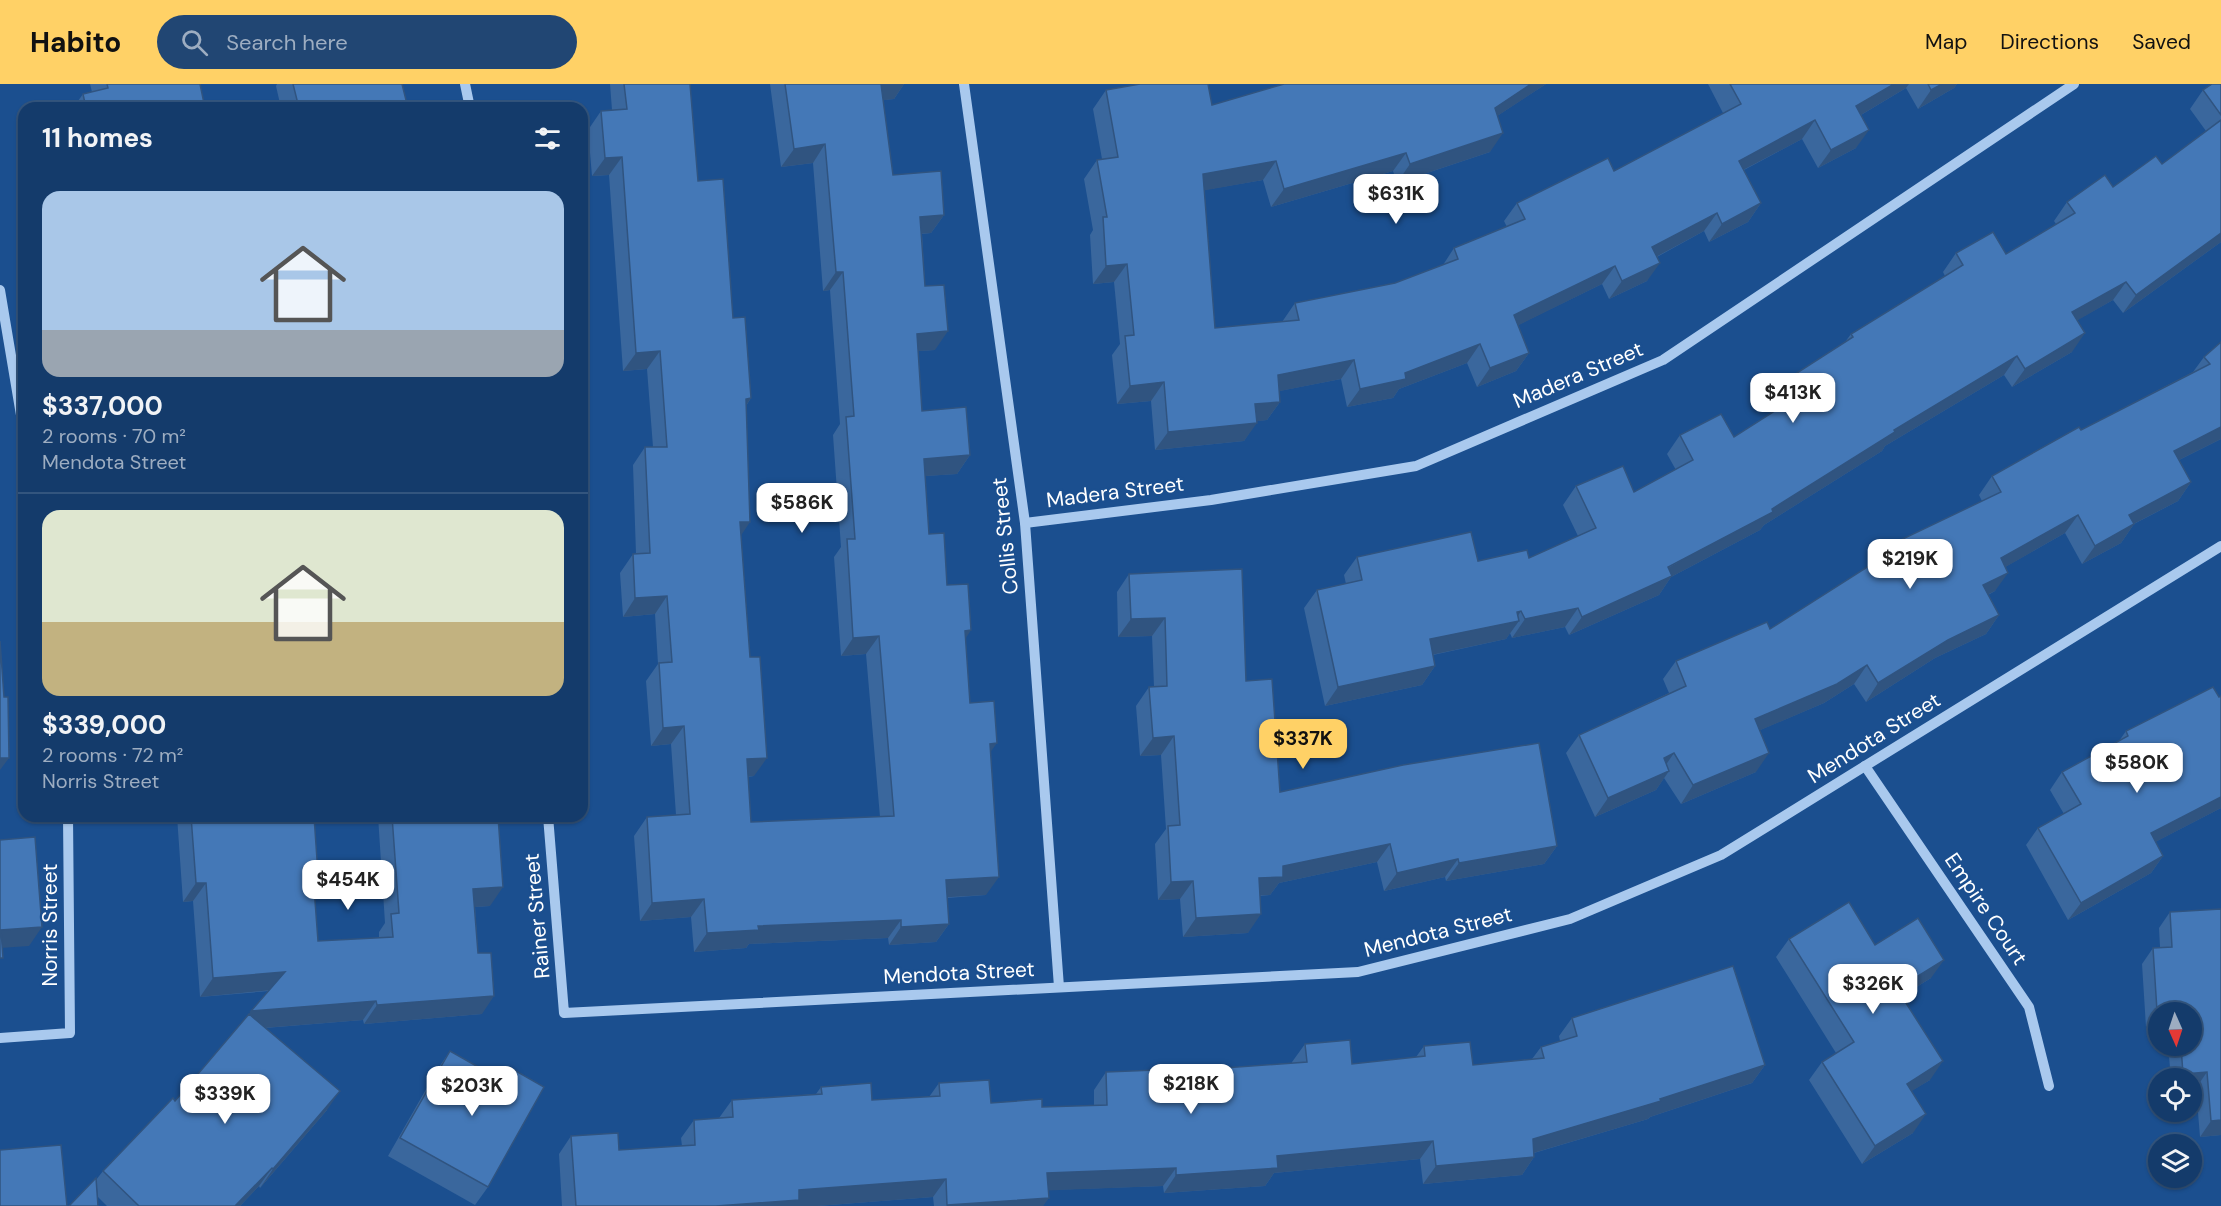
<!DOCTYPE html>
<meta charset="utf-8">
<style>
:root{--surface:#143b6b;--page:#214673;--text:#f1f3f6;--muted:#9dadc1;--line:#33557e;--accent:#ffd166}
body{margin:0;font-family:"DM Sans",sans-serif;background:var(--page);color:var(--text);height:100vh;display:flex;flex-direction:column;font-size:22px;white-space:nowrap}
*{box-sizing:border-box;margin:0}
p{font-size:20px;color:var(--muted)}
.icon{flex:none;width:33px;height:33px;fill:none;stroke:currentColor;stroke-width:2;stroke-linecap:round;stroke-linejoin:round}
.map{position:relative;flex:1;overflow:hidden}
.side{position:absolute;left:18px;top:18px;width:570px;height:720px;display:flex;flex-direction:column;background:var(--surface);border-radius:18px;box-shadow:0 2px 4px #0004,0 0 0 2px var(--line)}
.side>*{flex:none}
.needle{width:39px;rotate:177deg}
.tools{position:absolute;left:2148px;top:918px;display:grid;gap:12px}
.tools a{display:grid;place-items:center;width:54px;height:54px;border-radius:50%;background:var(--surface);box-shadow:0 2px 4px #0004,0 0 0 2px var(--line);font-size:30px}
.price{position:absolute;translate:-50% -51px;padding:0 14px;border-radius:12px;background:#fff;color:#222;font-size:20px;line-height:39px;filter:drop-shadow(0 2px 3px #0008)}
.price::after{content:'';position:absolute;left:50%;top:36px;width:18px;height:14px;margin-left:-9px;background:inherit;clip-path:polygon(0 0,100% 0,50% 100%)}
.price.active{background:var(--accent);color:#111}
ul{padding:0;list-style:none}
li{display:grid;align-content:center;gap:12px;height:318px;padding:0 24px}
li+li{border-top:2px solid var(--line)}
li span{display:grid;place-items:center;height:186px;border-radius:18px;color:#555}
li>.icon{margin-inline-start:auto}
span .icon{width:108px;height:108px;fill:#fffc;stroke-width:1}
li b{font-size:26px}
h2{display:flex;justify-content:space-between;align-items:center;height:72px;padding:0 24px;font-size:26px}
header{display:flex;align-items:center;gap:36px;box-sizing:border-box;height:84px;padding:0 30px;background:var(--accent);color:#111}
header strong{font-size:28px}
nav{display:flex;gap:33px;margin-inline-start:auto;font-size:21px}
.search{width:420px;height:54px;background:var(--page);display:flex;align-items:center;gap:15px;box-sizing:border-box;padding:0 21px;border-radius:33px;color:var(--muted);font-size:22px}
.map>svg:first-child{display:block}
</style>
<header>
<strong>Habito</strong>
<div class="search"><svg class="icon" aria-label="search" viewBox="0 0 24 24"><circle cx="10" cy="10" r="6"/><path d="M15 15l6 6"/></svg>Search here</div>
<nav><a>Map</a><a>Directions</a><a>Saved</a></nav>
</header>
<div class="map">
<svg width="2221" height="1122" viewBox="0 0 2221 1122">
<rect width="100%" height="100%" fill="#1b4f8f"/>
<g fill="none" stroke-linecap="round" stroke-linejoin="round">
<g stroke="#a9c9ee" stroke-width="10">
<path d="M465 0 470 24"/>
<path d="M964 0 1025 439 1059 903"/>
<path d="M0 206 24 349"/>
<path d="M1025 439 1211 416 1416 382 1663 276 2074 0"/>
<path d="M1865 682 2029 923 2049 1002"/>
<path d="M548 732 564 929 1358 888 1570 835 1721 771 2221 462"/>
<path d="M0 954 70 949 68 732"/>
</g>
</g>
<g fill="#3a679d">
<path d="M90 0H200L205 24H73L83 10 92 8Z"/>
<path d="M277 0H402L408 24H281L276 2Z"/>
<path d="M610 0H690L698 97 733 234 751 314 746 322 741 451 754 692 748 693 751 738 880 733 866 570 841 572 834 473 841 463 833 351 840 340 830 206 823 207 813 79 781 83 770 0H904L894 15 883 16 893 91 944 131 931 149 922 150 925 202 935 266 918 267 922 327 970 371 957 390 925 392 929 450 965 555 970 619 991 668 986 811 947 814 949 840 936 858 889 861 888 854 749 860 746 864 694 868 691 833 640 837 634 752 647 733 676 731 671 660 651 662 646 597 658 580 655 530 623 533 620 489 633 470H636L633 381 645 363H653L647 285 623 287 609 91 592 92 588 46 601 27 612 26Z"/>
<path d="M1284 0H1546L1497 32 1490 68 1397 99 1393 87 1271 123 1263 96 1204 106 1215 244 1282 238 1295 219 1395 199 1443 181 1454 164 1507 143 1504 137 1517 119 1614 87 1723 29 1708 0H1957L1954 4 1918 25 1906 4 1861 31 1856 64 1818 84 1802 55 1744 86 1761 119 1748 138 1709 158 1704 147 1657 173 1647 197 1609 215 1602 200 1518 241 1529 269 1516 287 1477 303 1467 279 1399 305 1393 314 1347 323 1341 295 1279 307 1280 318 1267 336 1257 337 1244 357 1155 366 1151 317 1117 320 1112 271 1120 260 1114 198 1093 200 1090 151 1093 146 1084 95 1097 76 1102 75 1093 25 1106 6 1212 21Z"/>
<path d="M2221 0V158L2123 229 2113 216 2077 236 2072 268 2012 303 2004 291 1885 362 1882 367 1764 441 1760 446 1671 493 1659 511 1569 551 1565 543 1512 554 1510 549 1506 555 1433 571 1435 582 1422 601 1325 622 1304 524 1317 506 1346 500 1344 491 1357 473 1478 477 1529 474 1578 452 1563 421 1576 402 1634 408 1676 386 1667 370 1680 351 1734 353 1782 322 1776 312 1789 294 1845 258 1851 250 1945 192 1943 188 1956 169 2006 170 2056 140 2054 137 2067 118 2113 103 2162 80 2206 47 2190 25 2203 6Z"/>
<path d="M2221 258V355L2179 376 2191 398 2178 417 2134 440 2121 459 2082 480 2065 449 2005 483 1995 507 1988 511 1999 531 1986 550 1935 574 1866 618 1854 600 1824 619 1760 646 1756 688 1681 720 1664 694 1656 706 1595 733 1566 669 1579 651 1669 609 1663 595 1676 577 1770 545 1878 477 1888 462 1982 417 1979 411 1992 392 2193 288 2204 273Z"/>
<path d="M1129 490 1246 597 1280 708 1557 762 1544 780 1446 797 1445 793 1384 807 1377 778 1279 799 1270 811 1260 812 1248 849 1183 853 1180 815 1158 816 1155 760 1166 745 1161 671 1140 672 1136 622 1149 603H1154L1152 552 1118 553 1117 508Z"/>
<path d="M2221 612V724L2155 758 2163 772 2151 789 2068 836 2026 761 2038 744 2064 730 2050 706 2062 688 2119 657 2126 647Z"/>
<path d="M177 732H314L318 790 313 797 318 857 379 854V848L385 839 378 732H498L490 822 475 823 482 930 364 940 363 936 265 944 327 1026 260 1104 259 1102 240 1122H107L98 1113 96 1096 103 1087 175 1017 269 907 200 913 193 817 183 818Z"/>
<path d="M2221 825V1051L2200 1053 2196 1004 2192 994H2171L2168 962H2192V928H2158L2146 943 2142 880 2153 864 2160 863 2159 844 2170 828Z"/>
<path d="M1789 855 1875 861 1931 894 1902 912 1930 996 1911 1007 1913 1049 1862 1080 1809 996 1822 978 1836 969 1776 873Z"/>
<path d="M1572 934 1765 981 1752 999 1650 1033 1648 1035 1534 1069V1073L1522 1091 1423 1100 1420 1075 1274 1089 1265 1102 1164 1109 1163 1102 1048 1106 1043 1122H934L933 1113 817 1122H562L559 1070 571 1052 619 1066 682 1062 681 1054 694 1036 719 1034 732 1016 816 1010 821 1003 872 1016 929 1013 939 999 991 1019 1042 1023 1094 1022V1006L1106 988 1156 989 1292 979V978L1305 960 1352 980 1416 973 1424 962 1473 981 1532 975 1541 963 1560 957 1559 952Z"/>
<path d="M450 967 500 995 509 983 488 1103 475 1121 388 1072 437 986Z"/>
</g>
<g fill="#305480">
<path d="M881 0H904L894 15 868 18Z"/>
<path d="M1531 0H1546L1482 42 1495 24Z"/>
<path d="M1894 0H1909L1906 4 1844 41 1856 22Z"/>
<path d="M1942 0H1957L1954 4 1918 25 1931 6Z"/>
<path d="M1815 36 1802 55 1726 95 1739 77Z"/>
<path d="M1869 46 1856 64 1818 84 1831 66Z"/>
<path d="M1503 49 1490 68 1397 99 1410 80Z"/>
<path d="M825 60 813 79 781 83 794 65Z"/>
<path d="M1406 69 1393 87 1271 123 1284 105Z"/>
<path d="M622 73 609 91 592 92 605 74Z"/>
<path d="M1276 77 1263 96 1190 109 1203 90Z"/>
<path d="M1761 119 1748 138 1709 158 1722 140Z"/>
<path d="M1717 129 1704 147 1639 182 1652 163Z"/>
<path d="M944 131 931 149 907 151 920 133Z"/>
<path d="M2221 149V158L2123 229 2136 211Z"/>
<path d="M1660 179 1647 197 1609 215 1622 197Z"/>
<path d="M1127 180 1114 198 1093 200 1106 182Z"/>
<path d="M1615 182 1602 200 1501 250 1514 231Z"/>
<path d="M836 188H843L830 206 823 207Z"/>
<path d="M2126 198 2113 216 2059 247 2072 228Z"/>
<path d="M948 247 935 266 904 268 917 250Z"/>
<path d="M2085 249 2072 268 2012 303 2025 285Z"/>
<path d="M1480 260 1467 279 1399 305 1393 314 1347 323 1360 305 1405 289Z"/>
<path d="M660 267 647 285 623 287 636 269Z"/>
<path d="M1529 269 1516 287 1477 303 1490 284Z"/>
<path d="M2017 272 2004 291 1885 362 1882 367 1764 441 1760 446 1671 493 1659 511 1569 551 1582 533 1772 425 1894 346Z"/>
<path d="M1354 276 1341 295 1265 310 1278 291Z"/>
<path d="M1164 298 1151 317 1117 320 1130 302Z"/>
<path d="M751 314 739 332 746 315Z"/>
<path d="M1280 318 1267 336 1242 339 1255 320Z"/>
<path d="M1257 339 1244 357 1155 366 1168 348Z"/>
<path d="M2221 343V355L2161 385 2174 367Z"/>
<path d="M970 371 957 390 911 393 924 375Z"/>
<path d="M2191 398 2178 417 2116 449 2129 431Z"/>
<path d="M2078 431 2065 449 1988 493 2001 474Z"/>
<path d="M740 438H750L738 456Z"/>
<path d="M2134 440 2121 459 2082 480 2095 462Z"/>
<path d="M2008 489 1995 507 1971 519 1983 501Z"/>
<path d="M667 512 655 530 623 533 635 514Z"/>
<path d="M1578 524 1565 543 1512 554 1525 535Z"/>
<path d="M1521 527 1514 538 1519 537 1506 555 1417 574 1430 555Z"/>
<path d="M1999 531 1986 550 1935 574 1866 618 1878 599 1948 556Z"/>
<path d="M1165 534 1152 552 1118 553 1131 535Z"/>
<path d="M971 546 959 565 965 547Z"/>
<path d="M879 552 866 570 841 572 853 554Z"/>
<path d="M1867 581 1854 600 1824 619 1742 654 1755 635Z"/>
<path d="M1435 582 1422 601 1325 622 1338 603Z"/>
<path d="M684 642 671 660 651 662 663 644Z"/>
<path d="M1174 652 1161 671 1140 672 1153 654Z"/>
<path d="M997 659 984 677 990 660Z"/>
<path d="M1674 669 1661 688 1664 674Z"/>
<path d="M1769 669 1756 688 1681 720 1693 701Z"/>
<path d="M0 674H9L0 686Z"/>
<path d="M767 674 754 692 734 694 747 675Z"/>
<path d="M1669 687 1656 706 1595 733 1608 714Z"/>
<path d="M2221 713V724L2138 767 2151 749Z"/>
<path d="M1390 760 1377 778 1279 799 1270 811 1246 812 1259 794 1283 782Z"/>
<path d="M1557 762 1544 780 1446 797 1459 779Z"/>
<path d="M2163 772 2151 789 2068 836 2081 819Z"/>
<path d="M1458 775 1445 793 1384 807 1397 789Z"/>
<path d="M313 790H318L306 808Z"/>
<path d="M999 793 986 811 933 814 946 796Z"/>
<path d="M1193 797 1180 815 1158 816 1171 798Z"/>
<path d="M196 799H206L193 817 183 818Z"/>
<path d="M503 803 490 822 460 824 473 805Z"/>
<path d="M704 815 691 833 640 837 652 819Z"/>
<path d="M1261 830 1248 849 1183 853 1196 834Z"/>
<path d="M901 836 888 854 749 860 746 864 694 868 707 849 758 842Z"/>
<path d="M949 840 936 858 889 861 901 843Z"/>
<path d="M42 843 29 862 0 864 1 846Z"/>
<path d="M1944 876 1931 894 1884 923 1897 905Z"/>
<path d="M285 888 272 906 200 913 213 894Z"/>
<path d="M494 912 482 930 364 940 377 921Z"/>
<path d="M376 917 363 936 238 946 251 927Z"/>
<path d="M2178 926 2176 928H2158V942L2146 943 2157 927Z"/>
<path d="M1943 977 1930 996 1894 1018 1907 1000Z"/>
<path d="M1765 981 1752 999 1650 1033 1648 1035 1520 1073 1533 1055 1660 1015Z"/>
<path d="M2207 988 2196 1004H2192V994H2179L2183 990Z"/>
<path d="M340 1007 327 1026 260 1104 273 1085Z"/>
<path d="M1926 1030 1913 1049 1862 1080 1875 1062Z"/>
<path d="M2221 1036V1051L2200 1053 2211 1037Z"/>
<path d="M1433 1057 1420 1075 1274 1089 1265 1102 1164 1109 1176 1091 1277 1072Z"/>
<path d="M1534 1073 1522 1091 1423 1100 1436 1082Z"/>
<path d="M272 1084 259 1102 240 1122H235Z"/>
<path d="M1176 1084 1163 1102 1034 1107 1047 1089Z"/>
<path d="M946 1095 933 1113 817 1122H716L799 1106Z"/>
<path d="M1049 1114 1043 1122H947V1121Z"/>
</g>
<g fill="#4478b7" stroke="#305480" stroke-width="1.5">
<path d="M107 0H200L205 24H86L83 10 108 4Z"/>
<path d="M293 0H402L408 24H299Z"/>
<path d="M624 0H690L698 97 723 95 733 234 745 233 751 314 746 315 750 438H740L750 573H760L767 674 747 675 751 738 894 732 879 552 853 554 847 455H855L846 333 854 332 843 188H836L825 60 794 65 785 0H882H881L893 91 941 87 944 131 920 133 925 202 944 201 948 247 917 250 922 327 966 323 970 371 924 375 929 450 944 449 947 501 968 500 971 546 965 547 970 619 994 617 997 659 990 660 999 793 946 796 949 840 901 843V836L758 842 759 846 707 849 704 815 652 819 647 733 690 730 684 642 663 644 659 579 672 578 667 512 635 514 633 470 650 469 645 363H667L660 267 636 269 622 73 605 74 601 27 627 25Z"/>
<path d="M1140 0H1208L1212 21 1284 0H1531L1495 24 1503 49 1410 80 1406 69 1284 105 1276 77 1203 90 1215 244 1299 236 1295 219 1395 199 1458 175 1454 164 1525 135 1517 119 1608 74 1614 87 1741 20 1730 0H1894L1856 22 1869 46 1831 66 1815 36 1739 77 1761 119 1722 140 1717 129 1652 163 1660 179 1622 197 1615 182 1514 231 1529 269 1490 284 1480 260 1405 289 1406 295 1360 305 1354 276 1278 291 1280 318 1255 320 1257 339 1168 348 1164 298 1130 302 1125 252 1134 251 1127 180 1106 182 1103 133H1107L1097 76 1118 73 1106 6Z"/>
<path d="M1928 0H1942L1931 6Z"/>
<path d="M2212 0H2221V31L2203 6Z"/>
<path d="M2221 36V149L2136 211 2126 198 2072 228 2085 249 2025 285 2017 272 1894 346 1895 348 1772 425 1773 428 1668 483 1672 492 1582 533 1578 524 1525 535 1521 527 1517 528 1519 537 1430 555 1435 582 1338 603 1317 506 1362 496 1357 473 1471 448 1478 477 1527 466 1529 474 1596 444 1576 402 1623 382 1634 408 1693 376 1680 351 1721 330 1734 353 1800 311 1789 294 1853 253 1851 250 1963 181 1956 169 1993 148 2006 170 2075 129 2067 118 2105 91 2113 103 2156 72 2162 80Z"/>
<path d="M2221 258V343L2174 367 2191 398 2129 431 2134 440 2095 462 2078 431 2001 474 2008 489 1983 501 1999 531 1948 556 1878 599 1867 581 1837 600 1755 635 1769 669 1693 701 1674 669 1664 674 1669 687 1608 714 1579 651 1686 602 1676 577 1767 538 1770 545 1891 468 1888 462 2001 408 1992 392 2079 343 2081 346 2210 280 2204 273Z"/>
<path d="M1242 485 1246 597 1272 595 1280 708 1403 681 1539 659 1557 762 1459 779 1458 775 1397 789 1390 760 1283 782V793L1259 794 1261 830 1196 834 1193 797 1171 798 1168 742 1180 741 1174 652 1153 654 1149 603 1167 602 1165 534 1131 535 1129 490Z"/>
<path d="M0 557 4 613H8L9 674H0Z"/>
<path d="M2213 603 2219 613 2221 612V713L2151 749 2163 772 2081 819 2038 744 2081 720 2062 688 2128 652 2126 647Z"/>
<path d="M191 732H314L318 790H313L318 857 393 853 391 830 399 829 392 732H498L503 803 473 805 478 869H491L494 912 377 921 376 917 251 927 285 888 213 894 206 799H196Z"/>
<path d="M35 753 42 843 1 846 3 874H0V756Z"/>
<path d="M1849 818 1875 861 1918 834 1944 876 1897 905 1943 977 1907 1000 1926 1030 1875 1062 1822 978 1854 958 1789 855Z"/>
<path d="M2221 825V1036L2211 1037 2207 988 2183 990 2181 962H2192V928H2178V926L2157 927 2153 864 2172 863 2170 828Z"/>
<path d="M1733 882 1765 981 1660 1015 1661 1017 1533 1055 1534 1073 1436 1082 1433 1057 1277 1072 1278 1084 1176 1091V1084L1047 1089 1049 1114 947 1121 946 1095 799 1106V1116L716 1122H576L571 1052 618 1049 619 1066 695 1061 694 1036 733 1033 732 1016 822 1010 821 1003 871 999 872 1016 940 1012 939 999 989 996 991 1019 1042 1015V1023L1107 1021 1106 988 1156 986V989L1307 978 1305 960 1350 956 1352 980 1425 972 1424 962 1470 958 1473 981 1544 974 1541 963 1577 952 1572 934Z"/>
<path d="M249 930 340 1007 273 1085 272 1084 235 1122H139L103 1087 173 1014 175 1017Z"/>
<path d="M450 967 501 996 509 983 544 1003 488 1103 400 1054Z"/>
<path d="M61 1061 67 1122H0V1066Z"/>
<path d="M96 1094 98 1122H69Z"/>
</g>
<g text-anchor="middle" dominant-baseline="central" stroke-width="4.5" stroke-linejoin="round" paint-order="stroke">
<g font-size="21" fill="#fff" stroke="#1b4f8f">
<text transform="translate(1578 291) rotate(-23)">Madera Street</text>
<text transform="translate(1115 408) rotate(-7)">Madera Street</text>
<text transform="translate(1005 452) rotate(-96)">Collis Street</text>
<text transform="translate(1874 654) rotate(-32)">Mendota Street</text>
<text transform="translate(1986 825) rotate(56)">Empire Court</text>
<text transform="translate(537 832) rotate(-95)">Rainer Street</text>
<text transform="translate(50 841) rotate(-90)">Norris Street</text>
<text transform="translate(1438 848) rotate(-14)">Mendota Street</text>
<text transform="translate(959 889) rotate(-3)">Mendota Street</text>
</g>
</g>
</svg>
<div class="tools">
<a><svg class="needle" viewBox="-14 -14 28 28"><path d="M0-13l5 13h-10z" fill="#e53935"/><path d="M0 13l5-13h-10z" fill="#9dadc1"/></svg></a>
<a><svg class="icon" aria-label="locate" viewBox="0 0 24 24"><circle cx="12" cy="12" r="6"/><path d="M12 2v4M12 18v4M2 12h4M18 12h4"/></svg></a>
<a><svg class="icon" aria-label="layers" viewBox="0 0 24 24"><path d="M12 4l9 5-9 5-9-5zM3 14l9 5 9-5"/></svg></a>
</div>
<b class="price" style="left:1396px;top:141px">$631K</b>
<b class="price" style="left:1793px;top:340px">$413K</b>
<b class="price" style="left:802px;top:450px">$586K</b>
<b class="price" style="left:1910px;top:506px">$219K</b>
<b class="price active" style="left:1303px;top:686px">$337K</b>
<b class="price" style="left:2137px;top:710px">$580K</b>
<b class="price" style="left:348px;top:827px">$454K</b>
<b class="price" style="left:1873px;top:931px">$326K</b>
<b class="price" style="left:1191px;top:1031px">$218K</b>
<b class="price" style="left:472px;top:1033px">$203K</b>
<b class="price" style="left:225px;top:1041px">$339K</b>
<section class="side">
<h2>11 homes<svg class="icon" aria-label="filters" viewBox="0 0 24 24"><path d="M4 7h16M4 17h16"/><circle cx="9" cy="7" r="2"/><circle cx="15" cy="17" r="2"/></svg></h2>
<ul>
<li><span style="background:linear-gradient(#a9c7e8 75%,#9aa5b1 0)"><svg class="icon" aria-label="home" viewBox="0 0 24 24"><path d="M3 11l9-7 9 7M6 9v11h12V9"/></svg></span><div><b>$337,000</b><p>2 rooms · 70 m²</p><p>Mendota Street</p></div></li>
<li><span style="background:linear-gradient(#dfe7d0 60%,#c2b280 0)"><svg class="icon" aria-label="home" viewBox="0 0 24 24"><path d="M3 11l9-7 9 7M6 9v11h12V9"/></svg></span><div><b>$339,000</b><p>2 rooms · 72 m²</p><p>Norris Street</p></div></li>
</ul>
</section>
</div>
